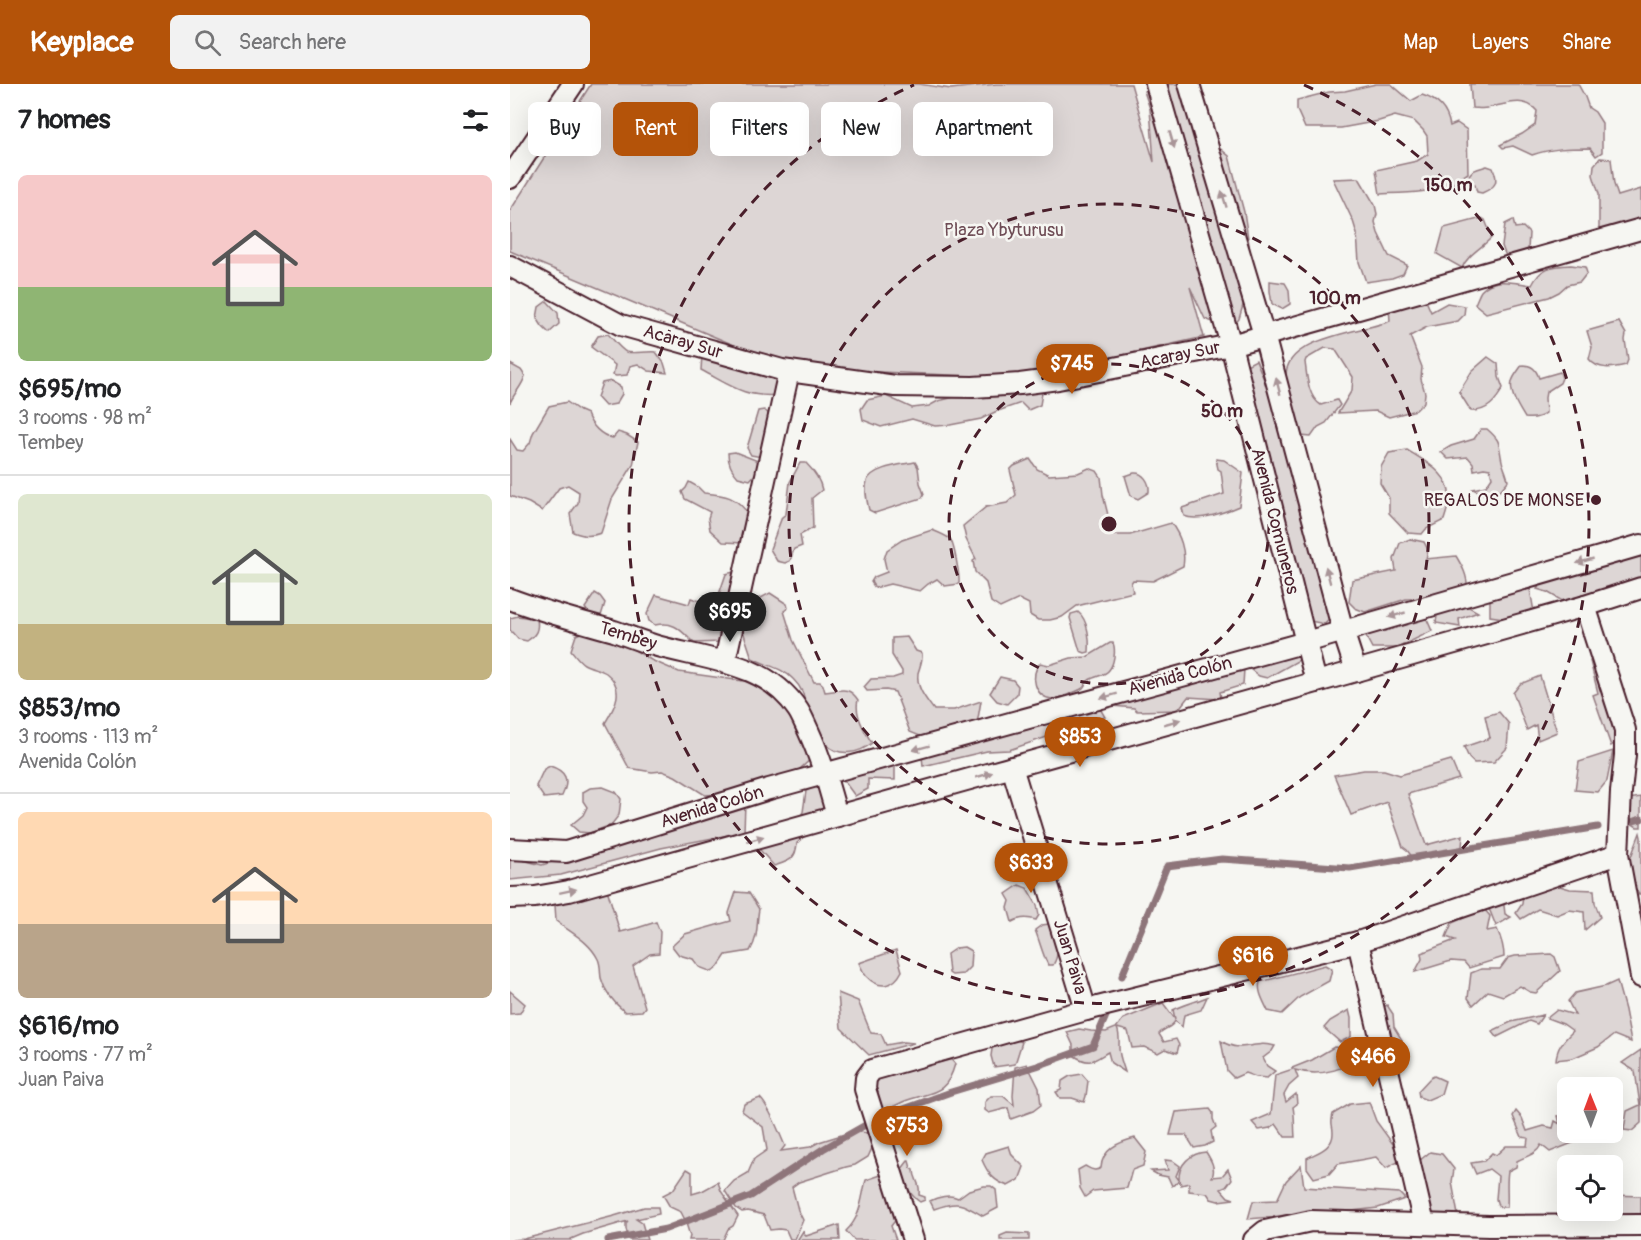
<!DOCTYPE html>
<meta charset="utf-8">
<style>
:root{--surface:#fff;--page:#f2f2f2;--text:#202124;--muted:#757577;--line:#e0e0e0;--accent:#b45309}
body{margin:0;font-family:Pangolin,sans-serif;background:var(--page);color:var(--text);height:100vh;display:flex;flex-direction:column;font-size:22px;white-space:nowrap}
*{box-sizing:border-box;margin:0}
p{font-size:20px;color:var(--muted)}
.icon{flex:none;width:33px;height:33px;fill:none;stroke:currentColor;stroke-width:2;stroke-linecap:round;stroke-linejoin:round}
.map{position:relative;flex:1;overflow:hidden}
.side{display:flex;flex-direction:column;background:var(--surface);width:510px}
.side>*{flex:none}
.top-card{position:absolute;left:18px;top:18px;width:570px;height:54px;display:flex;gap:12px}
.needle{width:39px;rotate:359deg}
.buttons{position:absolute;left:1047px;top:993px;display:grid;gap:12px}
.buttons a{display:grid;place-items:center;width:66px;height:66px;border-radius:9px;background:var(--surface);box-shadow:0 6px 24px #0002;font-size:30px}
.price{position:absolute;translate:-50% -51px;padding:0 14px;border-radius:21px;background:var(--accent);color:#fff;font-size:20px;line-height:39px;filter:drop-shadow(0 2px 3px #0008)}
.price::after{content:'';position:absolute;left:50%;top:36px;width:18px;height:14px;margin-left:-9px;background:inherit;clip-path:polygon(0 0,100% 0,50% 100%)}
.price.current{background:#222;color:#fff}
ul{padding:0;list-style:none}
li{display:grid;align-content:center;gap:12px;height:318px;padding:0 18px}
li+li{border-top:2px solid var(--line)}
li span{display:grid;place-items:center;height:186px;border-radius:9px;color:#555}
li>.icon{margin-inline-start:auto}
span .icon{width:108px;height:108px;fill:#fffc;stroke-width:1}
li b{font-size:26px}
h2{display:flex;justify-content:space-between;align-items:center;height:72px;padding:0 18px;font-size:26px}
.chip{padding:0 21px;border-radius:9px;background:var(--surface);box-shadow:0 6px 24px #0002;font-size:21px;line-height:54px}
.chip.current{background:var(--accent);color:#fff}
header{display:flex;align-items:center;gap:36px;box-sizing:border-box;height:84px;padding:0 30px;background:var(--accent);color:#fff}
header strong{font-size:28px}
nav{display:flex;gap:33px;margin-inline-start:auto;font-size:21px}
.search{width:420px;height:54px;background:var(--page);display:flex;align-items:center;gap:15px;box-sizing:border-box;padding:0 21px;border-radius:9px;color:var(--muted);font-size:22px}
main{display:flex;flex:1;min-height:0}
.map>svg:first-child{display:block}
</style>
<header>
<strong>Keyplace</strong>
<div class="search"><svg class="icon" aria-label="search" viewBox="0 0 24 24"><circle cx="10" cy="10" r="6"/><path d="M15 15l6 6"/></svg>Search here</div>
<nav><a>Map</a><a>Layers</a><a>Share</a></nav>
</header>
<main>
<section class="side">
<h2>7 homes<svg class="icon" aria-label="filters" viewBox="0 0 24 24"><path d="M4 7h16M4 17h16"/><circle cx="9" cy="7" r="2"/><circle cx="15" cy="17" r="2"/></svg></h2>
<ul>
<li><span style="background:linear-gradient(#f6c9c9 60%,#8fb573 0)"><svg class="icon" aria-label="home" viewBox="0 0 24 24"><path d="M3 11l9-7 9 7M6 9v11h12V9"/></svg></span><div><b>$695/mo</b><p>3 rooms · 98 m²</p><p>Tembey</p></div></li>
<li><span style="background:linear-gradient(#dfe7d0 70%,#c2b280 0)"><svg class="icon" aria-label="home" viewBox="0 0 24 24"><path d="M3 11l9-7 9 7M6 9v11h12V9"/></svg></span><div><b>$853/mo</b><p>3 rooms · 113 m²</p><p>Avenida Colón</p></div></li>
<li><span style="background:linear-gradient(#ffd9b3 60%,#b9a48a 0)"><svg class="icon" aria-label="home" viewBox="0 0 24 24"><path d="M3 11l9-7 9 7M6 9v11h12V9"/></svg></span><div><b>$616/mo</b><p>3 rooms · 77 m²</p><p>Juan Paiva</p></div></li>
</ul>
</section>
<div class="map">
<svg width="1131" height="1156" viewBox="0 0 1131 1156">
<rect width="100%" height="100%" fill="#f6f6f2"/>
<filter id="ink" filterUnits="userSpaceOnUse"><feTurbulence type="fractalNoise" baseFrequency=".0167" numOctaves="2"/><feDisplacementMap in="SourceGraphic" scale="12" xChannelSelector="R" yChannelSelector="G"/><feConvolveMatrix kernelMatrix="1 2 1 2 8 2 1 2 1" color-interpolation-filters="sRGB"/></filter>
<g filter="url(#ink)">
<g fill="#ddd6d5" stroke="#947a80" stroke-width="1.5">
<path d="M81 0H409L441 5 486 0H621L644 78 640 25 634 7 645 0H667L673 6 695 52 719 72 734 128 743 187 729 235 721 245 695 235 680 203 694 253 509 294 278 284 272 286 269 311C234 314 220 301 191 286L192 271 198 255 213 259 229 267 255 274 0 167V127Z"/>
<path d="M866 0H881L901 17 912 11C928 16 937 25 940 42L947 39 957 46 958 89C953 92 947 97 942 100 924 109 890 109 870 110L866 86 907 77 918 70 917 52 913 46 904 37 885 32 869 37 831 44H795L787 26V16L819 8 835 7Z"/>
<path d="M960 0H1068L1075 13 1079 24 1085 28 1092 39V68L1086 72 1080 64C1059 64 1042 64 1022 71L1003 62 993 64 990 61 1012 50 1025 41 1027 27C1014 11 994 21 977 24 972 25 967 24 962 24Z"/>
<path d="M1090 74 1101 75 1104 100 1108 112 1131 105V143L1089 148V110L1083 91 1084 81Z"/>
<path d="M977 82 983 84C989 98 986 103 972 109L967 108 965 101 957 99C959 85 965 86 977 82Z"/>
<path d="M849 94 865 121 867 130 865 138 868 149 879 172 897 181 893 190 882 194 856 198 849 178 847 150 843 137 823 95Z"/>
<path d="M972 134 975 136 982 153C972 164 958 170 952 184L927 170 934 144Z"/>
<path d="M1003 136 1005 144 1013 143 1019 149 1018 166 1001 173 995 170 992 162 995 140Z"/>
<path d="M1061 181 1075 183 1077 189 1070 198 1057 201 1049 208 1039 213 976 229 965 220C967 216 969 210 971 207 985 192 1004 199 1022 201 1031 183 1041 182 1061 181Z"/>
<path d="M760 197 775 199 779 206 780 220 772 225 762 220 760 207Z"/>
<path d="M899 201 914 212 921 228 937 219 955 222 954 231 948 237 917 243 900 252 912 283 911 295 915 309 914 318 906 326 879 333 866 327 828 329 842 306 843 293 825 265 815 264 796 275 795 278C797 293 798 313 811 321L827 316 830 321 816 339 808 343 801 353 791 352C785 333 776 312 776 293 774 253 853 248 880 237L878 209 889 203Z"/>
<path d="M37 217 48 229 49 240 39 249 32 242 27 234 29 223Z"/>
<path d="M1109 238 1116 250 1115 256 1118 276 1116 281C1103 284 1088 287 1079 275L1082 263 1077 247Z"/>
<path d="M98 250C103 255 110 265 116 268 122 270 138 267 146 268L154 279 157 289 139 287 128 280 120 282 117 291 106 292 103 291 105 281 81 263 88 252Z"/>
<path d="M978 273 988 280 989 293 993 304C986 317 977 328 961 327L949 308 962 287Z"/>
<path d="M746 276 768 330 820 534 815 540 780 533 768 488 727 286Z"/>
<path d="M0 280 11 286 15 292C12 303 4 309 0 319Z"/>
<path d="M1012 281C1022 281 1026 285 1029 294L1050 288 1052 294 1050 299 1036 308 1035 314 1036 329C1030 334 1023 335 1015 334 1009 324 999 309 1002 298 1003 292 1009 286 1012 281Z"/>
<path d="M101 297 111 303 112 310 106 320 95 322 87 313 92 299Z"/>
<path d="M533 303 530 321 518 326 511 319 485 328 471 335 440 341 425 342 402 335 371 343 353 336 351 325 357 316 376 312 402 324 419 322 428 317 466 308Z"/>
<path d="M57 318 70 327 77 330C81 341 91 352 103 354L108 348 117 351 128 358 123 381 102 415 91 449C80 453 74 452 63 448L60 430 68 419 69 408 58 401 49 404 32 427 19 419 0 412V355L7 366 13 367 20 359 23 349 39 322Z"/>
<path d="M254 326 258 329V336L252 373 241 371 237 364 248 327Z"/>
<path d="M971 345H977C992 358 988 359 992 377 993 383 997 389 998 397L986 411 973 410 963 405 976 402 982 393 980 385 974 384 964 386 963 379 958 373 938 375 931 368 941 362 964 355Z"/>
<path d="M897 366C916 378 943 391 939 417 938 424 936 430 934 436L916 445 912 450 898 449 879 429V414L870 399 871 383 879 369Z"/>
<path d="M225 368 248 377 249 386 240 396 228 393C221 385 218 379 218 369Z"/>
<path d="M520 375 527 385 539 391 568 389 579 384 587 387 591 393 593 411 603 451H620L661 439C670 451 676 467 673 482L643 497 623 496 621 499 623 508 567 522 552 533 540 536H528L520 531 519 520 509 515 490 524 481 518 476 499 465 488 463 477 466 475 456 455 453 442 476 423 497 419 506 411 500 386 504 382Z"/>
<path d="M706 375 714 376 733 389 729 422C715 428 688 438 674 432L672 424 714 410 711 387 708 385Z"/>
<path d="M405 378 408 383 410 399 414 410 412 414 365 429 359 426C357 417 354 406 357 397 363 383 391 381 405 378Z"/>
<path d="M290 379H296C304 387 310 395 312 406L302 414 303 444 290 451 292 462 284 465 280 477 275 479 267 477 260 465 272 433 276 430 280 398Z"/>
<path d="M624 389C633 388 640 398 639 408L628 415 621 412 615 392Z"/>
<path d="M179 398 188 403 194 409C216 411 226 412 239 431L235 459 213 458 200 446 198 434 200 428 175 415 172 408 176 404Z"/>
<path d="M422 446C427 448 435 451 440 455 444 459 450 493 449 500L435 502 427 495 418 500 410 507 380 500 365 504 361 498 364 493 377 488 374 475 377 466 392 456Z"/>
<path d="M900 455 914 458 918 466 916 475 946 472C952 482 958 492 957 504L913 515H896L855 528 845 524 839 518 842 496 886 487 884 475 890 459Z"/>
<path d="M1131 456V498L1054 518 1037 508 1027 505 1044 480Z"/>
<path d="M228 487 211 558 184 559C170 546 165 537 145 541L139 537 137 530 146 511 179 520 181 514 205 522 216 490Z"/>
<path d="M1017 488 1024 528 1000 535 980 532V513Z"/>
<path d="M85 509 90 512 95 519 90 535 82 534 75 524Z"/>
<path d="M260 509 277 520 278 524 274 527 283 556 304 598H310L313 601 315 608C331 607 338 601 348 616 344 630 355 648 362 659 349 670 328 673 316 660 313 657 310 652 308 648 305 643 301 638 299 632 294 617 296 608 283 595 273 584 255 581 242 574L232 544 247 516Z"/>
<path d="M895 519 912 524 922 547 887 564H862L854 549 860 533Z"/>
<path d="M941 521 959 523 968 528 949 535 950 543 926 539 928 524Z"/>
<path d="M568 528C578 536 580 555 579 568L575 569 570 567 560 534 561 530Z"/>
<path d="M8 532 27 535C29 546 26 551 17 557L8 555 0 546V534Z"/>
<path d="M85 542 141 576 169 588 240 598 272 613 302 674 281 693 212 710 195 711 165 692 152 687 142 688 119 684 95 639C105 623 116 604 96 589 90 585 81 584 74 580 69 577 65 571 61 566L66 551Z"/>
<path d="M397 553 406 567 412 569C413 576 410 582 408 589 406 604 416 615 424 626H444L471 617 467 640 415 654 400 648 385 608 376 606 357 607 354 603 361 595 383 594 392 591V587L382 571V554Z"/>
<path d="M600 559H603C606 566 604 580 599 586 595 592 585 592 579 596 576 598 575 602 573 604 568 607 548 615 542 615 524 613 520 591 530 579L539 581 561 574 577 573Z"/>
<path d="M779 567 791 575 757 594 749 592 740 585 744 578Z"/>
<path d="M1088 574 1111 654 1101 662 1083 611 1088 609 1080 577Z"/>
<path d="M734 585 733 601 710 608 711 614 709 615 678 613 668 626 627 627 624 624 604 622 606 616Z"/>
<path d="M1030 592 1047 648 1028 656 1026 641 1017 646 1003 609 1010 600Z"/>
<path d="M490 593 503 596 508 602 507 610 497 620 487 617 480 609Z"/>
<path d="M588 621 595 633 499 666 477 667 413 682 412 672Z"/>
<path d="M989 628 999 640 997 664 984 678 964 679 959 674 954 663 980 654 975 632Z"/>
<path d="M1103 667 1097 697 1088 708 1065 706 1069 678Z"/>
<path d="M941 676 949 695 898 710 916 761 953 751 952 763 905 777 897 766 893 763 877 718 841 731 824 691 854 686H874L890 691Z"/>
<path d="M385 680V696L358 695V705L345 712 331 693Z"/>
<path d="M40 682C56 687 60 696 52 712L34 714 26 702 34 685Z"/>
<path d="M310 700 327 714 307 748 295 752 287 759C286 776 279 777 264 782L250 766 230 770V761L287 738 293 728 296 707Z"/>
<path d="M93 703 106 708 111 715 109 731 101 741 80 749 69 748 61 741 73 731 77 723 73 717V708L80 704Z"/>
<path d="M1131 713V743H1127L1113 734 1118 715Z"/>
<path d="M235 719 234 748 151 764 51 791 0 796V773L32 781 157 745Z"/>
<path d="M1130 749 1131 753V808L1129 811 1116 786Z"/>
<path d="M1043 800 1060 805 1084 806 1085 819 1090 833 1075 846 1074 828 1059 826 1047 831 1028 825 1011 835 1006 829 1012 820 1013 812Z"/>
<path d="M509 801 517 804 527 821 529 831 526 836C517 833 510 833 502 838L498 824 500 817 496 810Z"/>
<path d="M97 805 110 848 127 844 146 838 150 848 149 869 140 870 123 882 135 923 132 927 115 928C104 919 95 909 91 894 90 888 91 881 88 875 79 857 61 849 46 837L45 821 57 814Z"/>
<path d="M226 808 239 809 249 825C246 841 249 852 240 867L216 871 208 883 202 888 189 883 183 875 169 871 162 862 175 850 221 837 219 829Z"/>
<path d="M993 813 995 830 1001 833 986 842 980 827 967 818Z"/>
<path d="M974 825 980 832 977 847 987 845C991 854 994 863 994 873L959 884 954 878 941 877 905 888 912 875 911 869 945 856 936 853 942 839Z"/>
<path d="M539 840 544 841C546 855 551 869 543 881H538C532 869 530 858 525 846L532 841Z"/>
<path d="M454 863 461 867 460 883 453 890 442 891 439 889 437 870 446 864Z"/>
<path d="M386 866 392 887C384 903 369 906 356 892 353 888 351 883 349 879Z"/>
<path d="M1041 870 1045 873 1050 887 1026 909 1020 908 1010 902 993 912 978 907 963 921 958 914 961 889 971 885H990L998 874 1005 872Z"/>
<path d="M815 881 822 885 819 897 790 913 772 930 758 927C754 918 747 907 750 898Z"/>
<path d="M1107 897 1115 926 1121 958 1104 951 1088 963 1063 974 1046 976C1047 963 1053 957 1063 947L1053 940 1037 934 1047 926 1065 931 1058 917 1065 909 1096 902Z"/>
<path d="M0 907 15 920 10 929 0 930Z"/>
<path d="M328 909 348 917 361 949 371 950 376 961 393 958 404 959 359 971 331 944Z"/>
<path d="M697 913 691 926 674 931 672 943 665 937C662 944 654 944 649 950L654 958 666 955 669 961 667 969 655 965 648 969 634 963 622 964 618 947 607 944C610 951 609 956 609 964 609 972 613 981 615 988L601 979 598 968C583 977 580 982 563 971V961L557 948 569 945 581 947 596 948 606 944 613 935 653 919 665 935 663 926C675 920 685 918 697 913Z"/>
<path d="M877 921 883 930 884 943 892 956 883 960 872 951 869 935 873 923Z"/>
<path d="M839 926 841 934V953L830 958 814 944 820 937Z"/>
<path d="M1033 931 1027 940 1019 937 987 953 982 947 1001 938Z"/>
<path d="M495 951 512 958 505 980 484 983 481 972 483 958Z"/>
<path d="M711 957C734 971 744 955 765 962L762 967 753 974 757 982 765 987 757 994 746 993 735 989 724 994 717 987Z"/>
<path d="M824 963 859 966C839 985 811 994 785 986L788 994 779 1002 774 1011 776 1018 786 1010 787 1020 783 1023C785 1033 784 1043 785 1053H775L766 1040 760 1044 749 1046 742 1038 761 1030 765 991 783 985 782 984 802 976Z"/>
<path d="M1131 966V1039L1122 1047 1114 1046 1117 1027 1130 1021 1125 987 1112 979Z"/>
<path d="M438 972 445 980C436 1013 421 1007 395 1017 386 1021 377 1026 369 1030L354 995Z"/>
<path d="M517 980 529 1004 531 1021 523 1027 501 1035 498 1024 479 1029 475 1026V1018L481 1012H493L504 1021 503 1012 505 983Z"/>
<path d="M572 990 578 997 576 1012 574 1018 562 1014H550L546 1008 551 1006 552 997 560 992Z"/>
<path d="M924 992 935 997 931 1010 917 1016 909 1013 908 1007 920 994Z"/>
<path d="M250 1014C259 1022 270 1050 275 1062L271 1067 300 1063 309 1058 344 1047 357 1049 363 1062 358 1073 345 1081 336 1083 289 1098 282 1103 288 1126 293 1136 285 1155H280L276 1146 269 1145 260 1146 254 1131 238 1127 232 1128 226 1124 215 1107 224 1097 238 1089 244 1075 257 1066 253 1043 232 1027 234 1020Z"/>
<path d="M859 1018 866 1037 883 1060 890 1077 876 1084 866 1073 828 1080 819 1090 804 1094 797 1084V1074C808 1068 823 1064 823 1049 823 1039 820 1041 823 1030L840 1020Z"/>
<path d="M700 1025 703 1029V1035L706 1043 701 1047 703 1058 695 1062 684 1064 676 1051H660L666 1028Z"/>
<path d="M1006 1027 1012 1034 1017 1047 1034 1042 1043 1044 1045 1037 1050 1040 1048 1032 1057 1031 1058 1048 1068 1049 1070 1056 1040 1068 1031 1061C1026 1071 1016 1072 1007 1077L1006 1083 998 1087C996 1099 998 1110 997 1123H991L988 1122 986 1115 988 1092 979 1085 966 1090 961 1079 974 1077 982 1069 986 1071 996 1062H1017L1018 1054 1012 1053 1003 1032Z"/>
<path d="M625 1054 636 1068 633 1082 622 1086 617 1104 583 1107 575 1113 570 1104 568 1086 575 1082C581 1085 584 1088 591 1084 592 1065 609 1058 625 1054Z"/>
<path d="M499 1062 502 1071 514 1083 509 1096 498 1102C484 1097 478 1090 472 1076L476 1069Z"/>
<path d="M696 1068C701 1076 706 1084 702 1093L712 1092 718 1085 722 1095 716 1103 711 1105 718 1113 724 1115 708 1117 701 1115 697 1109 679 1107V1099L671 1101 670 1097 662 1102 658 1093 648 1091 641 1087 658 1086 655 1076 663 1077 670 1082 666 1092 669 1096C668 1080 681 1069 696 1068Z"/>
<path d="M920 1068 932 1070 944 1085 942 1098 948 1131H922L909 1077Z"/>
<path d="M398 1077H399L401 1084 404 1086C404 1097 411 1098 409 1111L415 1113V1116L410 1118C398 1110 396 1099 391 1086Z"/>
<path d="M791 1081 794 1103 889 1109 895 1115 868 1124 824 1129 803 1127 762 1133 738 1135 743 1117 767 1116 776 1097Z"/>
<path d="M177 1085 182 1088V1110L192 1107 208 1098 211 1107 228 1132 223 1142 218 1145 213 1156H179L180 1152 175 1136 171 1128 160 1123 153 1111 163 1106Z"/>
<path d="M371 1091 384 1111 388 1133 381 1142 386 1156H344L336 1147C351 1133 351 1115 356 1096Z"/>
<path d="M474 1102H481L486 1106 488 1124 473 1132C452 1119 448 1116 424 1125L420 1117C427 1113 440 1110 448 1114L459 1106Z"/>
<path d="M1103 1111 1131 1112V1133L1112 1134 1078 1128V1127L1102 1126Z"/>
<path d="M134 1123H148L149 1130 126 1135 132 1139 137 1156H119L116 1145V1139L118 1137 73 1150 61 1155V1156H2L14 1155 104 1132Z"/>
<path d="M329 1141 330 1156H288V1155L293 1147 296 1152Z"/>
<path d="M497 1149 519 1150V1156H490V1152Z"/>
</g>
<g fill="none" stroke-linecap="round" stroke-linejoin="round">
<g stroke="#8e747a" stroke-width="7">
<path d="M1124 737 1131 735"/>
<path d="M612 892 657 782 712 775 840 784 1088 743"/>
<path d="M98 1156 156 1145 241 1112 313 1065 366 1035 441 1008 527 982 583 962 599 925"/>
</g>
<g stroke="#4a1f2b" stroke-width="24">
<g id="minor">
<path d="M646 0 721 261 806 598"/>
<path d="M679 0 754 251 833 547 846 587"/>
<path d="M0 94 63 0"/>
<path d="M0 182 111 241 272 286 385 302 463 303 510 300 548 295 721 261 1131 145"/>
<path d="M0 515C34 528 69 537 104 547 118 552 133 558 147 562 197 576 257 578 288 626 292 632 295 640 298 646 311 674 319 703 327 732"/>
<path d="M1075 522 1115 646V671L1111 708 1108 770 1131 893"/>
<path d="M215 577 279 287"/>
<path d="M502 683 576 926"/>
<path d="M0 765 56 768 259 705 796 558 1131 461"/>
<path d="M0 814 25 813 59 807 828 592 1075 522 1131 504"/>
<path d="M848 858 914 1140"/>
<path d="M403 1156 355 1005 356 994 362 986 576 926 848 858 1108 770"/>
<path d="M744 1156 755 1147 801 1137 979 1142 1131 1141"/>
</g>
</g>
<use href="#minor" stroke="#f6f6f2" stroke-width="20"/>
</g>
<defs><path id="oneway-solid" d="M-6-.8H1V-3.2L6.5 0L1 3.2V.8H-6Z" transform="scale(1.5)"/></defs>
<g fill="#a99598">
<use href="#oneway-solid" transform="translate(662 56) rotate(74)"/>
<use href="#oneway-solid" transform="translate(714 115) rotate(-107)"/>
<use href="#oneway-solid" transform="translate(768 302) rotate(-105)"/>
<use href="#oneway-solid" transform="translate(1075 477) rotate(164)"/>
<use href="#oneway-solid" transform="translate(818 491) rotate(-105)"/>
<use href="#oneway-solid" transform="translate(887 531) rotate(164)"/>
<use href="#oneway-solid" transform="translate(599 612) rotate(165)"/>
<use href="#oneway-solid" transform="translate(662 638) rotate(-16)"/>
<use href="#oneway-solid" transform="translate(411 664) rotate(165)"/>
<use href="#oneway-solid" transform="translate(474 691) rotate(-16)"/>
<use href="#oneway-solid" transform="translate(246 755) rotate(-16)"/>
<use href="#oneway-solid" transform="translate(58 807) rotate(-12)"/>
</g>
</g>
<g fill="none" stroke="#4a1f2b" stroke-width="3" stroke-dasharray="10 8">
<circle cx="599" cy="440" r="160"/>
<circle cx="599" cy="440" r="320"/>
<path d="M794 1A480 480 0 1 1 404 1"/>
</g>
<circle fill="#4a1f2b" stroke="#f6f6f2" stroke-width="2" cx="1086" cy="416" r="6"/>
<g text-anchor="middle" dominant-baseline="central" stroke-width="5" stroke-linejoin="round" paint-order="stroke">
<g font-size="18" fill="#6f4d56" stroke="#f6f6f2">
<text x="494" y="146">Plaza Ybyturusu</text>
</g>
<g font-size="18" fill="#4a1f2b" stroke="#f6f6f2">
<text transform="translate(173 258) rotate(16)">Acaray Sur</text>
<text transform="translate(670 271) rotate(-11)">Acaray Sur</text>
<text transform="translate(765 437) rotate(76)">Avenida Comuneros</text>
<text transform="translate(118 552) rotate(17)">Tembey</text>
<text transform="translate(670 592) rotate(-15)">Avenida Colón</text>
<text transform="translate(202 723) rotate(-17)">Avenida Colón</text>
<text transform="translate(560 873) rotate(73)">Juan Paiva</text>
</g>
<g font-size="18" fill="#4a1f2b" stroke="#f6f6f2" text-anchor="end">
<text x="1074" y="416">REGALOS DE MONSE</text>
</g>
</g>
<circle cx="599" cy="440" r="9" fill="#4a1f2b" stroke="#f6f6f2" stroke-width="3"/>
<g font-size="18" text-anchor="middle" font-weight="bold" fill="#4a1f2b" stroke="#f6f6f2" stroke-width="5" stroke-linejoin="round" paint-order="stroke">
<text x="938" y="107">150 m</text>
<text x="825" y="220">100 m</text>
<text x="712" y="333">50 m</text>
</g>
</svg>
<div class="buttons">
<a><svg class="needle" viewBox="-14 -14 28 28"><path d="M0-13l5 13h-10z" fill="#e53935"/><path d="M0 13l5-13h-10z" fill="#757577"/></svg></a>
<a><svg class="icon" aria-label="locate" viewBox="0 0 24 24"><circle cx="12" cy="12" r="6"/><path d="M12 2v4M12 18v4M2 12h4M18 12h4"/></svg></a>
</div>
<b class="price" style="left:562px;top:311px">$745</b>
<b class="price current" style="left:220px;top:559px">$695</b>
<b class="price" style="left:570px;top:684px">$853</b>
<b class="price" style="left:521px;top:810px">$633</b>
<b class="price" style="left:743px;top:903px">$616</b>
<b class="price" style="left:863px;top:1004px">$466</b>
<b class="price" style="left:397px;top:1073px">$753</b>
<div class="top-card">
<a class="chip">Buy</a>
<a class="chip current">Rent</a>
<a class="chip">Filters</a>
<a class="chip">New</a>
<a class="chip">Apartment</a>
</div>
</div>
</main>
